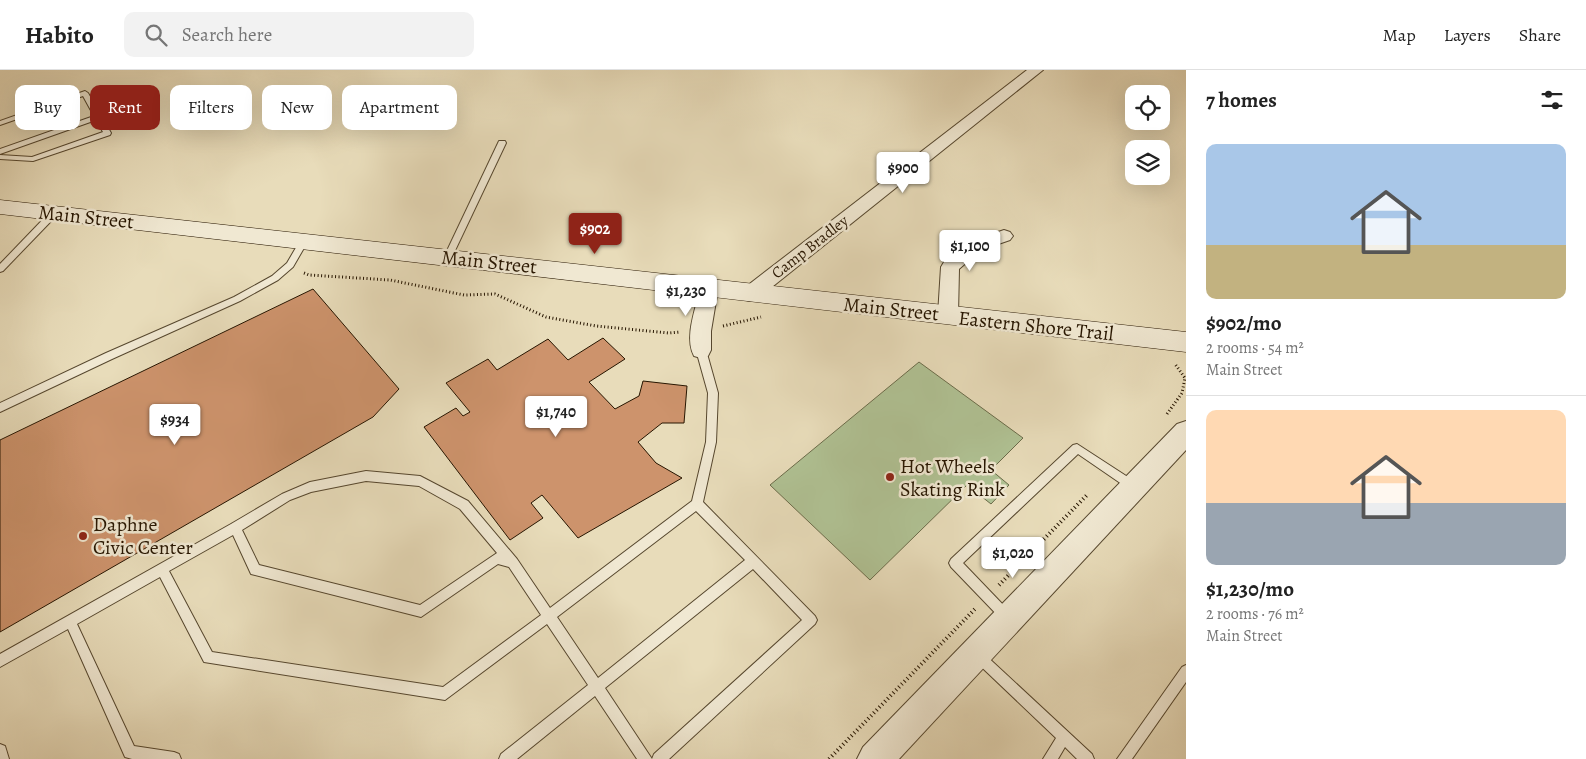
<!DOCTYPE html>
<meta charset="utf-8">
<style>
:root{--surface:#fff;--page:#f2f2f2;--text:#222;--muted:#767676;--line:#e0e0e0;--accent:#8f2418}
body{margin:0;font-family:Alegreya,serif;background:var(--page);color:var(--text);height:100vh;display:flex;flex-direction:column;font-size:19px;white-space:nowrap}
*{box-sizing:border-box;margin:0}
p{font-size:16px;color:var(--muted)}
.icon{flex:none;width:28px;height:28px;fill:none;stroke:currentColor;stroke-width:2;stroke-linecap:round;stroke-linejoin:round}
.map{position:relative;flex:1;overflow:hidden}
.sheet{display:flex;flex-direction:column;background:var(--surface);width:400px}
.sheet>*{flex:none}
.top-card{position:absolute;left:15px;top:15px;width:475px;height:45px;display:flex;gap:10px}
.tools{position:absolute;left:1125px;top:15px;display:grid;gap:10px}
.tools a{display:grid;place-items:center;width:45px;height:45px;border-radius:10px;background:var(--surface);box-shadow:0 5px 20px #0002;font-size:25px}
.price{position:absolute;translate:-50% -42px;padding:0 11px;border-radius:5px;background:#fff;color:#222;font-size:16px;line-height:32px;filter:drop-shadow(0 1px 2px #0008)}
.price::after{content:'';position:absolute;left:50%;top:30px;width:15px;height:11px;margin-left:-8px;background:inherit;clip-path:polygon(0 0,100% 0,50% 100%)}
.price.selected{background:var(--accent);color:#fff}
ul{padding:0;list-style:none}
li{display:grid;align-content:center;gap:10px;height:265px;padding:0 20px}
li+li{border-top:1px solid var(--line)}
li span{display:grid;place-items:center;height:155px;border-radius:10px;color:#555}
li>.icon{margin-inline-start:auto}
span .icon{width:90px;height:90px;fill:#fffc;stroke-width:1}
li b{font-size:21px}
h2{display:flex;justify-content:space-between;align-items:center;height:60px;padding:0 20px;font-size:21px}
.tag{padding:0 18px;border-radius:10px;background:var(--surface);box-shadow:0 5px 20px #0002;font-size:18px;line-height:45px}
.tag.selected{background:var(--accent);color:#fff}
header{display:flex;align-items:center;gap:30px;box-sizing:border-box;height:70px;padding:0 25px;background:var(--surface);border-bottom:1px solid var(--line)}
header strong{font-size:24px}
nav{display:flex;gap:28px;margin-inline-start:auto;font-size:18px}
.search{width:350px;height:45px;background:var(--page);display:flex;align-items:center;gap:12px;box-sizing:border-box;padding:0 18px;border-radius:10px;color:var(--muted);font-size:19px}
main{display:flex;flex:1;min-height:0}
.map>svg:first-child{display:block}
</style>
<header>
<strong>Habito</strong>
<div class="search"><svg class="icon" aria-label="search" viewBox="0 0 24 24"><circle cx="10" cy="10" r="6"/><path d="M15 15l6 6"/></svg>Search here</div>
<nav><a>Map</a><a>Layers</a><a>Share</a></nav>
</header>
<main>
<div class="map">
<svg width="1186" height="689" viewBox="0 0 1186 689">
<rect width="100%" height="100%" fill="#e8dcba"/>
<filter id="stains"><feTurbulence type="fractalNoise" baseFrequency=".004" numOctaves="4"/><feColorMatrix values="0 0 0 0 .2 0 0 0 0 .09 0 0 0 0 .02 0 0 0 .5 -.17"/></filter>
<radialGradient id="worn" r=".72"><stop offset=".6" stop-color="#630" stop-opacity="0"/><stop offset="1" stop-color="#630" stop-opacity=".3"/></radialGradient>
<path fill="#b0c294" stroke="#6b6c4a" d="M919 292 1023 368 991 400 1009 415 991 434 967 415 870 510 770 415Z"/>
<g fill="#cd936c" stroke="#261500">
<path d="M313 219 399 319 373 347 0 562V370Z"/>
<path d="M603 268 625 289 589 312 615 339 639 326 643 311 687 316 684 353H662L638 372 656 393 682 408 578 468 542 425 531 433 543 448 510 470 424 357 456 338 463 346 470 342 446 313 488 289 497 300 548 269 568 290Z"/>
</g>
<g fill="none" stroke-linecap="round" stroke-linejoin="round">
<g stroke="#56472e" stroke-width="2">
<g id="service">
<path d="M85 21 88 23 111 63 110 65 33 91 0 89V85L32 87 103 62 96 50 0 84V79L94 46 83 26 0 55V51Z"/>
<path d="M499 71H505L506 73 452 187 448 190 445 189 444 187Z"/>
<path d="M54 140 57 141V145L3 201 0 202V194L51 141Z"/>
<path d="M304 168 308 171 293 197 278 210 240 231 112 289 0 342V333L106 283 234 227 272 206 287 193 301 169Z"/>
<path d="M701 276 706 280 718 323 716 372 703 432 815 546 817 550 815 554 669 689H652L654 684 802 550 753 499 605 618 652 689H637L595 626 517 689H499L501 684 588 615 547 554 445 630 204 592 160 507 77 554 134 676 174 682 179 684 181 689H132L125 687 68 559 0 597V584L231 454 282 424 310 412 366 401 420 406 468 431 517 489 550 538 692 431 706 372 708 323 696 280ZM366 411 419 416 460 439 497 483 420 535 259 495 242 460 290 430 311 422ZM696 441 745 490 598 608 557 547ZM233 465 251 504 421 547 498 494 509 497 541 545 443 617 212 582 169 501Z"/>
<path d="M1077 374 1137 413 1138 416 1137 419 1133 421 1129 419 1078 384 963 493 1011 543 1013 547 1011 551 1007 553 1003 551 951 497 949 493 951 489 1073 375Z"/>
<path d="M977 579 981 581 1092 684 1094 689H1077L1065 677 1058 689H1043L1056 668 973 589 971 585 973 581Z"/>
<path d="M1186 595V612L1132 689H1117L1182 597Z"/>
<path d="M0 674 5 676 9 689H0Z"/>
</g>
</g>
<g stroke="#56472e" stroke-width="2">
<g id="minor">
<path d="M1027 0H1043L757 229 750 231 743 229 741 224 743 219Z"/>
<path d="M1004 160 1010 162 1013 166 1010 170 981 180 959 199 958 245 955 250 948 252 941 250 938 245 941 197 944 192 969 172Z"/>
<path d="M709 212 716 214 718 219 711 261V280L708 286 701 288 694 286C684 267 696 238 700 219L702 214Z"/>
</g>
</g>
<g stroke="#56472e" stroke-width="2">
<path id="tertiary" d="M1186 351V380L899 689H857L863 677 1177 354Z"/>
</g>
<g stroke="#261500" stroke-width="1">
<path id="secondary" d="M0 130 1186 262V282L0 144Z"/>
</g>
<g stroke="#261500" stroke-width="3" stroke-dasharray="1 2.5" stroke-linecap="butt">
<path d="M304 203 309 205 390 210 464 225 495 224 546 247 596 256 669 263 680 262"/>
<path d="M723 256 761 247"/>
<path d="M1167 344 1182 323 1185 308 1175 294"/>
</g>
<g stroke="#261500" stroke-width="4" stroke-dasharray="1 3" stroke-linecap="butt">
<path d="M999 515 1087 425"/>
<path d="M829 689 975 539"/>
</g>
<use href="#service" fill="#f0e8d2" fill-rule="evenodd"/>
<use href="#minor" fill="#f0e8d2" fill-rule="evenodd"/>
<use href="#tertiary" fill="#f0e8d2" fill-rule="evenodd"/>
<use href="#secondary" fill="#f0e8d2" fill-rule="evenodd"/>
</g>
<g fill="#8f2418" stroke="#f0e8d2" stroke-width="2">
<circle cx="890" cy="407" r="5"/>
<circle cx="83" cy="466" r="5"/>
</g>
<g text-anchor="middle" dominant-baseline="central" stroke-width="5" stroke-linejoin="round" paint-order="stroke">
<g font-size="16" fill="#261500" stroke="#f0e8d2">
<text transform="translate(810 177) rotate(-38)">Camp Bradley</text>
</g>
<g font-size="20" fill="#261500" stroke="#f0e8d2">
<text transform="translate(86 147) rotate(6)">Main Street</text>
<text transform="translate(489 192) rotate(6)">Main Street</text>
<text transform="translate(891 239) rotate(6)">Main Street</text>
<text transform="translate(1036 256) rotate(6)">Eastern Shore Trail</text>
</g>
<g font-size="20" fill="#261500" stroke="#f0e8d2" text-anchor="start">
<text x="900" y="396">Hot Wheels<tspan x="900" dy="23">Skating Rink</tspan></text>
<text x="93" y="454">Daphne<tspan x="93" dy="23">Civic Center</tspan></text>
</g>
</g>
<rect width="100%" height="100%" filter="url(#stains)"/>
<rect width="100%" height="100%" fill="url(#worn)"/>
</svg>
<div class="tools">
<a><svg class="icon" aria-label="locate" viewBox="0 0 24 24"><circle cx="12" cy="12" r="6"/><path d="M12 2v4M12 18v4M2 12h4M18 12h4"/></svg></a>
<a><svg class="icon" aria-label="layers" viewBox="0 0 24 24"><path d="M12 4l9 5-9 5-9-5zM3 14l9 5 9-5"/></svg></a>
</div>
<b class="price" style="left:903px;top:124px">$900</b>
<b class="price selected" style="left:595px;top:185px">$902</b>
<b class="price" style="left:970px;top:202px">$1,100</b>
<b class="price" style="left:686px;top:247px">$1,230</b>
<b class="price" style="left:556px;top:368px">$1,740</b>
<b class="price" style="left:175px;top:376px">$934</b>
<b class="price" style="left:1013px;top:509px">$1,020</b>
<div class="top-card">
<a class="tag">Buy</a>
<a class="tag selected">Rent</a>
<a class="tag">Filters</a>
<a class="tag">New</a>
<a class="tag">Apartment</a>
</div>
</div>
<section class="sheet">
<h2>7 homes<svg class="icon" aria-label="filters" viewBox="0 0 24 24"><path d="M4 7h16M4 17h16"/><circle cx="9" cy="7" r="2"/><circle cx="15" cy="17" r="2"/></svg></h2>
<ul>
<li><span style="background:linear-gradient(#a9c7e8 65%,#c2b280 0)"><svg class="icon" aria-label="home" viewBox="0 0 24 24"><path d="M3 11l9-7 9 7M6 9v11h12V9"/></svg></span><div><b>$902/mo</b><p>2 rooms · 54 m²</p><p>Main Street</p></div></li>
<li><span style="background:linear-gradient(#ffd9b3 60%,#9aa5b1 0)"><svg class="icon" aria-label="home" viewBox="0 0 24 24"><path d="M3 11l9-7 9 7M6 9v11h12V9"/></svg></span><div><b>$1,230/mo</b><p>2 rooms · 76 m²</p><p>Main Street</p></div></li>
</ul>
</section>
</main>
